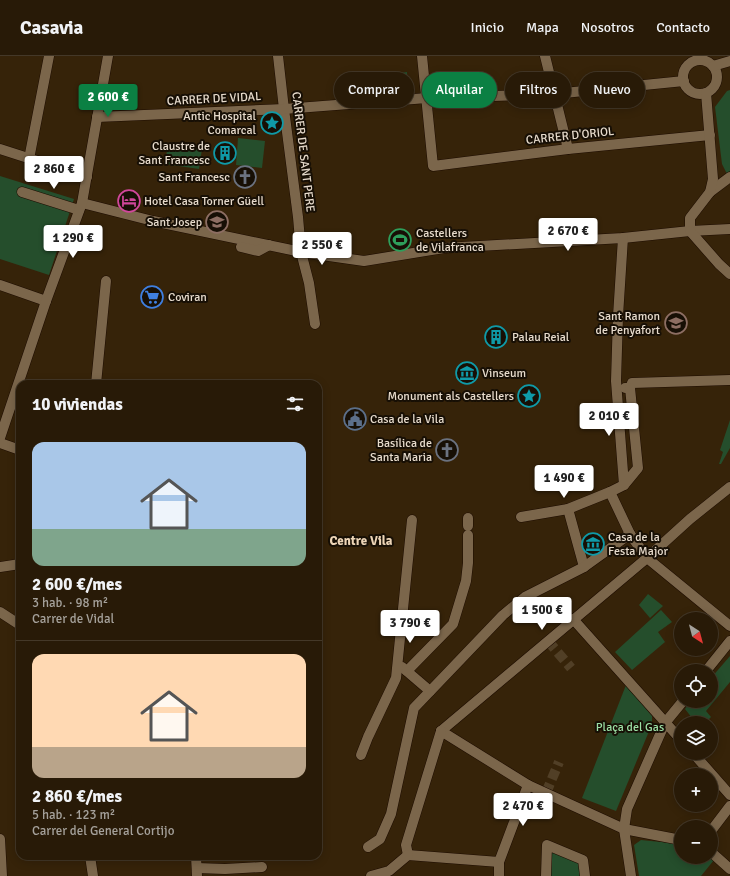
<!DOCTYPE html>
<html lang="es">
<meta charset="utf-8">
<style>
:root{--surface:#281a07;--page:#342715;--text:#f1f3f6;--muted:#a5a19b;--line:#443828;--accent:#0b8043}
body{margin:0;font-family:Signika,sans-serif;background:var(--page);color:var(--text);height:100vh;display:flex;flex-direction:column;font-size:15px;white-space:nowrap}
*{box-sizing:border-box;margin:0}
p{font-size:13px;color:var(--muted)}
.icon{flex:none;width:22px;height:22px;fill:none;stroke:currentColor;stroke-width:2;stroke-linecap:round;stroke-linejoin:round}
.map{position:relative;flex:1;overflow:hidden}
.side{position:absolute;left:16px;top:324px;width:306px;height:480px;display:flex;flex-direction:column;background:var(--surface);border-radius:12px;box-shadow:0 2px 10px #0003,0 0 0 1px var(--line)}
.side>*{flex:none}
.top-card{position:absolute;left:334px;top:16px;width:336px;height:36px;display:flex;gap:8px}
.needle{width:26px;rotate:144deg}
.buttons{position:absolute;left:674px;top:556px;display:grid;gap:8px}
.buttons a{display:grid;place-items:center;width:44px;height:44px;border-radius:50%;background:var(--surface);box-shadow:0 2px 10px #0003,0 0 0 1px var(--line);font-size:20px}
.price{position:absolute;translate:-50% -34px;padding:0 9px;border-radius:4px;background:#fff;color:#222;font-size:13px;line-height:26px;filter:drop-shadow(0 1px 2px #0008)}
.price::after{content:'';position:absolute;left:50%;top:24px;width:12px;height:9px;margin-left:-6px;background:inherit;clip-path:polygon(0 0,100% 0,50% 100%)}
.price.active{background:var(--accent);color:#fff}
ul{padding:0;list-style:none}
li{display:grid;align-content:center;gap:8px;height:212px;padding:0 16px}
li+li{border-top:1px solid var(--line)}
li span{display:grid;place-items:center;height:124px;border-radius:12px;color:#555}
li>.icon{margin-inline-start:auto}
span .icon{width:72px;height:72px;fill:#fffc;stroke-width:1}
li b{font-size:17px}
h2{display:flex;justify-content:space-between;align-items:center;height:48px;padding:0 16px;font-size:17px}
.chip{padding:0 14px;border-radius:18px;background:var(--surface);box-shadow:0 2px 10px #0003,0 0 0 1px var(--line);font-size:14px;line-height:36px}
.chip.active{background:var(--accent);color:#fff}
header{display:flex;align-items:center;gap:24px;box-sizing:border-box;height:56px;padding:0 20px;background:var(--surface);border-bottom:1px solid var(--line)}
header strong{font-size:19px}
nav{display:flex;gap:22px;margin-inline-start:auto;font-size:14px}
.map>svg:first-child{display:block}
</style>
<header>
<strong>Casavia</strong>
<nav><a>Inicio</a><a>Mapa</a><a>Nosotros</a><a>Contacto</a></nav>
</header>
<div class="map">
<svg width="730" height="820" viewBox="0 0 730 820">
<rect width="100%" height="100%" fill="#362309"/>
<g fill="#254e2c">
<path d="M407 16 408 40 403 41 400 17Z"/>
<path d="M730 34V115L727 118 722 108 715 51 727 35Z"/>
<path d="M238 82 265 85 262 112 236 109Z"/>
<path d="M168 88 202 93 199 113 165 108Z"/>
<path d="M0 120 74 143 49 219 0 203Z"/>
<path d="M730 364V392L721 408H719L723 396 720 394Z"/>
<path d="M648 538 663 550 650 562 639 549Z"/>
<path d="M661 554 672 566 658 576 665 586 632 614 615 596Z"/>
<path d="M730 600V626L706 655 711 661 705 667H696L685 653 691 645H711V622Z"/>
<path d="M626 629 652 660V668L616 755 582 742Z"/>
<path d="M641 784 681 788V801H711L714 804 701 820H639L634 789Z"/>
<path d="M549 792 579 806 582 820H550Z"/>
</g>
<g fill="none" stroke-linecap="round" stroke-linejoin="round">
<g stroke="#513f26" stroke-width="10" stroke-dasharray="10 5" stroke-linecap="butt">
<path d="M548 585 571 612"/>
<path d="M546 737 559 706"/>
</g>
<g stroke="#1d0c00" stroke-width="11">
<g id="minor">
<path d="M278 0 284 53 298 161 301 196 309 227 315 268"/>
<path d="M422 0 433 110 568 93 710 79"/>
<path d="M545 0 568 93"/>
<circle cx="700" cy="21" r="17"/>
<path d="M713 10 730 5"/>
<path d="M97 61 284 53 427 42 554 38 684 25"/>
<path d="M0 93 87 121"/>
<path d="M29 103 49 0"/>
<path d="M22 136 79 154"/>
<path d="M710 136 730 121"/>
<path d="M82 147 153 165 301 196 364 205 444 192 623 182 690 175 730 173"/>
<path d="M690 175V162L710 136 713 123 706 37"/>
<path d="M690 175 719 208 730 218"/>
<path d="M623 182 618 260 616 325 624 429"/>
<path d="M241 191 258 195 269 189"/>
<path d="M0 229 46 245"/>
<path d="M96 328 106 225"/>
<path d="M625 332H630L632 327 730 324"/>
<path d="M0 382 46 245 82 147 108 0"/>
<path d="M0 387 20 394"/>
<path d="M610 436 630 478 647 502 730 570"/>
<path d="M568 453 584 511"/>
<path d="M521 461 568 453 610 436 624 429 638 412 630 332"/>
<path d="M468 470V462"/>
<path d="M0 511 20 508"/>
<path d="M0 556 20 569"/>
<path d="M573 563 681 684"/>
<path d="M402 611 430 635"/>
<path d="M407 615 453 568 466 525 468 507V479"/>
<path d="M706 615 730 585"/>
<path d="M441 675 647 502 690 463 730 431"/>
<path d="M441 675 528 729 624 773 681 784"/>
<path d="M693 697 730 739"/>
<path d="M361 699 368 681 396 622 412 464"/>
<path d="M711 775 730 750"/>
<path d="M0 783 2 820"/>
<path d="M368 791 380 783 391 758 414 652 503 559 525 541 584 511 630 478"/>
<path d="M711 796 730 813"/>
<path d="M408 799 406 789 441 675"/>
<path d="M408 799 499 806"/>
<path d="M90 800 93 820"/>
<path d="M196 800 197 820"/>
<path d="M197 812 225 813 262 811"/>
<path d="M371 820 389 815 408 799"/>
<path d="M499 820V806L528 729"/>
<path d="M546 820 547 789 583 804 585 820"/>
<path d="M631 820 624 773 627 753 665 667 683 645"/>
</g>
</g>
<use href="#minor" stroke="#7b664b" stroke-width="10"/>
</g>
<defs>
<g id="sight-ring" transform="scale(1.15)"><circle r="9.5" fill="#170f05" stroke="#0f9aa8" stroke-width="1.5"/><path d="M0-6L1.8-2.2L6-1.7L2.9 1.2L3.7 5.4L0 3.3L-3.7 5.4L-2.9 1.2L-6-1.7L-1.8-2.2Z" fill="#0f9aa8"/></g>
<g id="building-ring" transform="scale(1.15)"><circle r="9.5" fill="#170f05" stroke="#0f9aa8" stroke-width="1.5"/><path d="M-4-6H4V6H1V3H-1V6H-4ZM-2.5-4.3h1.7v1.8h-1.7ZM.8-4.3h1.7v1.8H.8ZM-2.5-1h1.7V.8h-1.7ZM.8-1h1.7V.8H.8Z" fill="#0f9aa8"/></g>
<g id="church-ring" transform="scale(1.15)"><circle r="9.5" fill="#170f05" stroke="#6b7280" stroke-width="1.5"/><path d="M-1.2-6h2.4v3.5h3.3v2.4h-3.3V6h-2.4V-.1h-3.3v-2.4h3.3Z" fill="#6b7280"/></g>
<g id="hotel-ring" transform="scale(1.15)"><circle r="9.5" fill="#170f05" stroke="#d1479c" stroke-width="1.5"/><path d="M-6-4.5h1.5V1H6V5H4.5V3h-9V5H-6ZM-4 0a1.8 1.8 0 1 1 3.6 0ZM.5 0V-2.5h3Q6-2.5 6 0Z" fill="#d1479c"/></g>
<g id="school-ring" transform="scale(1.15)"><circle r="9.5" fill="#170f05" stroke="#8d6e63" stroke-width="1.5"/><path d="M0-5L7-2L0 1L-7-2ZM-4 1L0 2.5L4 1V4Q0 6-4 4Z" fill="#8d6e63"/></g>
<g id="stadium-ring" transform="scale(1.15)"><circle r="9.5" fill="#170f05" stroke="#2e9e5b" stroke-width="1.5"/><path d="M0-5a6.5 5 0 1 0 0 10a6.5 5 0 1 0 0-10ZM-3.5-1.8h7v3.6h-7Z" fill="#2e9e5b"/></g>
<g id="supermarket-ring" transform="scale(1.15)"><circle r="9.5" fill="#170f05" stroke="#3f7fe0" stroke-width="1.5"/><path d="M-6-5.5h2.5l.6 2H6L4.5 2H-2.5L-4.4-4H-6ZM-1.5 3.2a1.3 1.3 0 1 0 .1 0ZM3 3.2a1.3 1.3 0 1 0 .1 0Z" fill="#3f7fe0"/></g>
<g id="museum-ring" transform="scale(1.15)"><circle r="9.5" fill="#170f05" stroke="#0f9aa8" stroke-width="1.5"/><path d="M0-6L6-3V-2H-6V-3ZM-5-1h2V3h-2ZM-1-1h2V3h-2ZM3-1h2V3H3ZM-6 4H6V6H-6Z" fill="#0f9aa8"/></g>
<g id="civic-ring" transform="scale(1.15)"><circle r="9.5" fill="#170f05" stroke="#5c6f8a" stroke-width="1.5"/><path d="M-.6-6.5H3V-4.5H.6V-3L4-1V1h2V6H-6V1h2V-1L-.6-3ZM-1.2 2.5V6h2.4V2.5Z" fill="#5c6f8a"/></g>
</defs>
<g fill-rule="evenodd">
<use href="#sight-ring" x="272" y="67"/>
<use href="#building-ring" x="225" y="97"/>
<use href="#church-ring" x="245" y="121"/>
<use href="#hotel-ring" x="129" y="145"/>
<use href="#school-ring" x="217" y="166"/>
<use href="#stadium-ring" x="400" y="184"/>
<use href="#supermarket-ring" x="152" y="241"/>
<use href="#school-ring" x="676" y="267"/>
<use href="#building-ring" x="496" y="281"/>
<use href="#museum-ring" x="467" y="317"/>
<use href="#sight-ring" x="529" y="340"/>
<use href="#civic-ring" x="355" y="363"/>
<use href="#church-ring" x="447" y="394"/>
<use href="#museum-ring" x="593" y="488"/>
</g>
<g text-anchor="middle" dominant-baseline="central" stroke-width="4" stroke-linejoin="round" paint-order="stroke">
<g font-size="12" fill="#e7dbcc" stroke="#170f05">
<text transform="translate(214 43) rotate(-3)">CARRER DE VIDAL</text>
<text transform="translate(570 80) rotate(-6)">CARRER D'ORIOL</text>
<text transform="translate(303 96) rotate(83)">CARRER DE SANT PERE</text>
</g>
<g font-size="12" fill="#e7dbcc" stroke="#170f05" text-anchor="end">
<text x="256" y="60">Antic Hospital<tspan x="256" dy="14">Comarcal</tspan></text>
<text x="210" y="90">Claustre de<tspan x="210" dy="14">Sant Francesc</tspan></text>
<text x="230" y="121">Sant Francesc</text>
<text x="144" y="145" text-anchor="start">Hotel Casa Torner Güell</text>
<text x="202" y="166">Sant Josep</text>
<text x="416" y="177" text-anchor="start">Castellers<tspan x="416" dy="14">de Vilafranca</tspan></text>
<text x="168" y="241" text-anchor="start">Coviran</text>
<text x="660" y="260">Sant Ramon<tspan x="660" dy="14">de Penyafort</tspan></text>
<text x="512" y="281" text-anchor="start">Palau Reial</text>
<text x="482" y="317" text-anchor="start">Vinseum</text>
<text x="514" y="340">Monument als Castellers</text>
<text x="370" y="363" text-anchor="start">Casa de la Vila</text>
<text x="432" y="387">Basílica de<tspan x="432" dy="14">Santa Maria</tspan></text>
<text x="608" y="481" text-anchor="start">Casa de la<tspan x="608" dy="14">Festa Major</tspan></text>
</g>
<g font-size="12" fill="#9cdfa5" stroke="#170f05">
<text x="630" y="671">Plaça del Gas</text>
</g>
<g font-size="13" font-weight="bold" fill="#edd5b7" stroke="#170f05">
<text x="361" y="485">Centre Vila</text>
</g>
</g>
</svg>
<div class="buttons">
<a><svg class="needle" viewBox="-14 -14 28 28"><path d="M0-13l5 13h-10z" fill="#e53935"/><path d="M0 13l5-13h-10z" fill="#a5a19b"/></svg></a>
<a><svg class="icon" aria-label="locate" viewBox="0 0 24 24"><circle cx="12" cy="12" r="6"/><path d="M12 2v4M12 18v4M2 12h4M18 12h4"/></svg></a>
<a><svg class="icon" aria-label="layers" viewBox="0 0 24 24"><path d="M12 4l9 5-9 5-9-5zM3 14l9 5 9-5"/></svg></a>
<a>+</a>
<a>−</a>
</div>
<b class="price active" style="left:108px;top:62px">2 600 €</b>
<b class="price" style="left:54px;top:134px">2 860 €</b>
<b class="price" style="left:568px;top:196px">2 670 €</b>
<b class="price" style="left:73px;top:203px">1 290 €</b>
<b class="price" style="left:322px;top:210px">2 550 €</b>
<b class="price" style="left:609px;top:381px">2 010 €</b>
<b class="price" style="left:564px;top:443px">1 490 €</b>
<b class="price" style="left:542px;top:575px">1 500 €</b>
<b class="price" style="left:410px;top:588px">3 790 €</b>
<b class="price" style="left:523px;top:771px">2 470 €</b>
<div class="top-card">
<a class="chip">Comprar</a>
<a class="chip active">Alquilar</a>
<a class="chip">Filtros</a>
<a class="chip">Nuevo</a>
</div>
<section class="side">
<h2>10 viviendas<svg class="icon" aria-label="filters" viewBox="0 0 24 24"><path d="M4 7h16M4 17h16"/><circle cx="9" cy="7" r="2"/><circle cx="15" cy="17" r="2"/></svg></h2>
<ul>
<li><span style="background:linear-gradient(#a9c7e8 70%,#7fa58c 0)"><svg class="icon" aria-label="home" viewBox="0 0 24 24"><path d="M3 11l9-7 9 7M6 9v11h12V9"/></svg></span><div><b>2 600 €/mes</b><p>3 hab. · 98 m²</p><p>Carrer de Vidal</p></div></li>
<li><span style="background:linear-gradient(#ffd9b3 75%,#b9a48a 0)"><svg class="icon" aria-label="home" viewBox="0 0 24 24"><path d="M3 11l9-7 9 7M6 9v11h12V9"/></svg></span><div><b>2 860 €/mes</b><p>5 hab. · 123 m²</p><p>Carrer del General Cortijo</p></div></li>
</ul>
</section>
</div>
